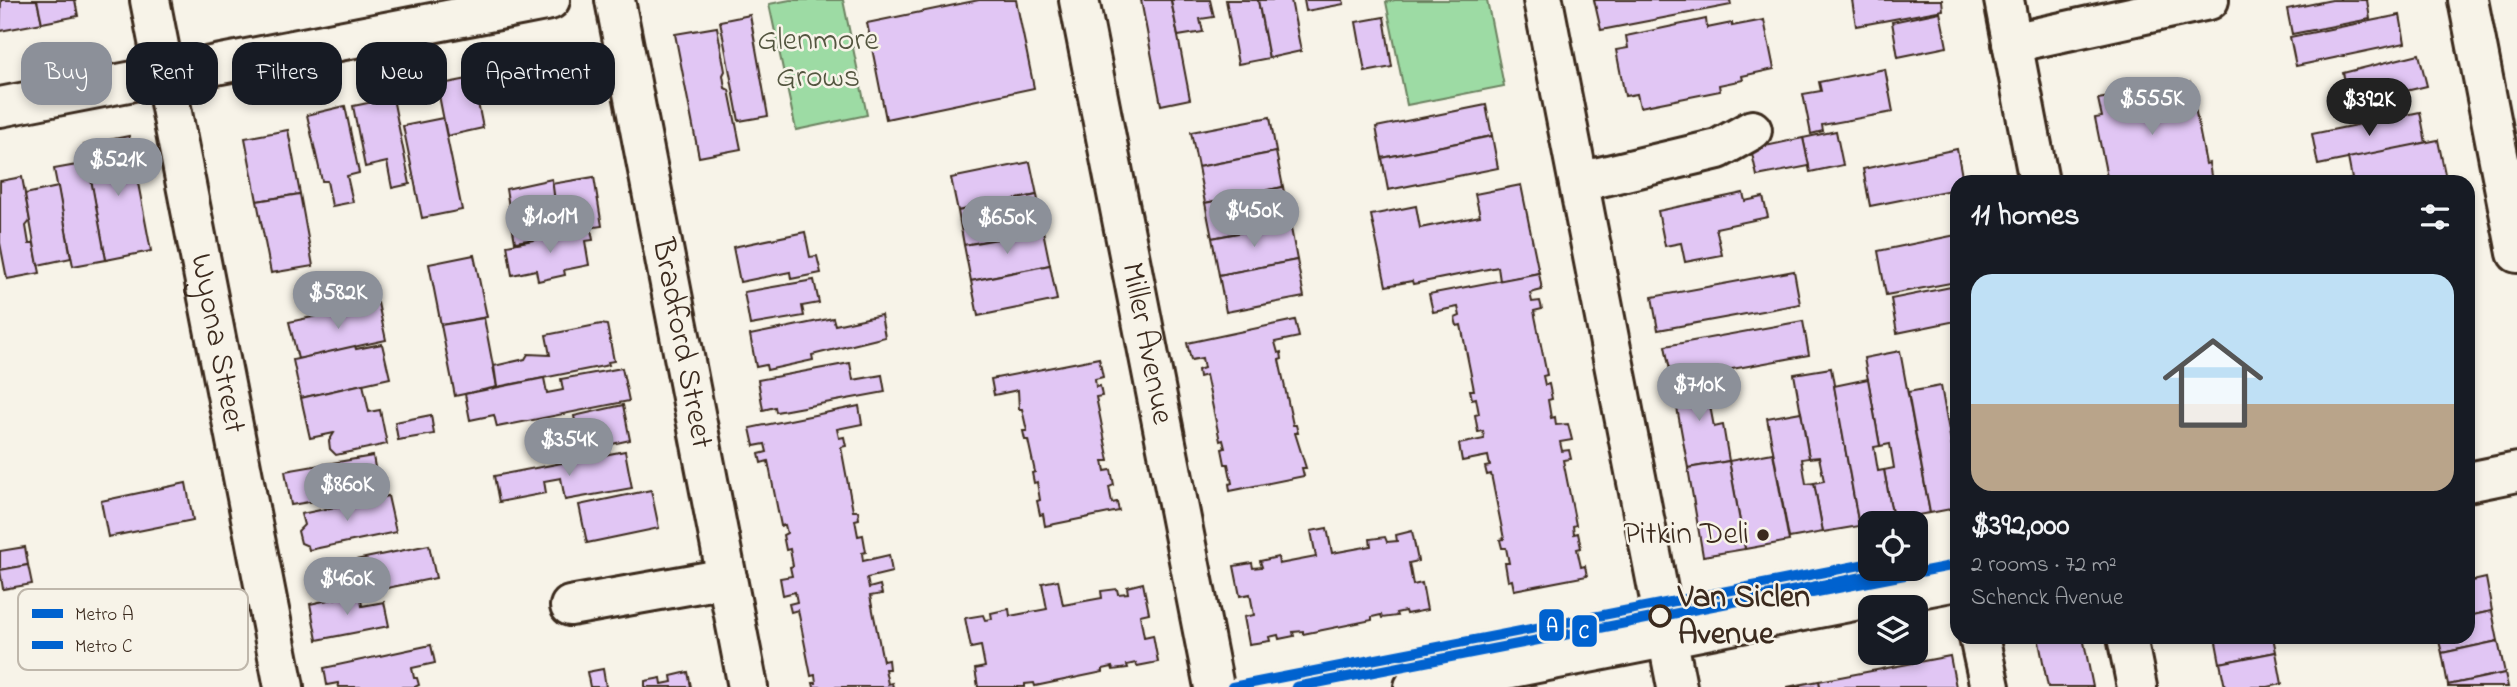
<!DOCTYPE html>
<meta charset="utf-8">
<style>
:root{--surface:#171b24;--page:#20242c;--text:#f1f3f6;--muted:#9ea1a6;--line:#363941;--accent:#8c9099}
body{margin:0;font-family:"Indie Flower",sans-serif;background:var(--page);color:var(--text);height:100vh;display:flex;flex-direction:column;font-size:26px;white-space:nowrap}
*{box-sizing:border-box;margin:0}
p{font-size:23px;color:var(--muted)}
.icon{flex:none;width:38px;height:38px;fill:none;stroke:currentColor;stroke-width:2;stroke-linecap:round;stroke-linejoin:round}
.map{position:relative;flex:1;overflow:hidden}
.details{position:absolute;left:1950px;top:175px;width:525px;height:469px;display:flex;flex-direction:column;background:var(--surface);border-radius:21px;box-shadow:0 4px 10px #0003}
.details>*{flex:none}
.top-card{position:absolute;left:21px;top:42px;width:665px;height:63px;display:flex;gap:14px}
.fabs{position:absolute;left:1858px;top:511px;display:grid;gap:14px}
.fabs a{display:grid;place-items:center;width:70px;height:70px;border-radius:14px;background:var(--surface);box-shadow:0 4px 10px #0003;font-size:35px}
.price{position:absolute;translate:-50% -60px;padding:0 16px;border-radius:24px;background:var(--accent);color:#fff;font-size:23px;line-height:46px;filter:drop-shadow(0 2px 4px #0008)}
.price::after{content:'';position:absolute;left:50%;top:42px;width:21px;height:16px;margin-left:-10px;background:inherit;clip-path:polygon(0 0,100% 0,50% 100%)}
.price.current{background:#222;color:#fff}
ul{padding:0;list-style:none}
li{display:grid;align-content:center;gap:14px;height:371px;padding:0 21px}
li+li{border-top:2px solid var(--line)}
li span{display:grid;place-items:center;height:217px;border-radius:21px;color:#555}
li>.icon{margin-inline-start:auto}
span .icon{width:126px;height:126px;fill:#fffc;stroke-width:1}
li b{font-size:30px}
h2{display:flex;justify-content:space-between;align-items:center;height:84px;padding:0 21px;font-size:30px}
.chip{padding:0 24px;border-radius:21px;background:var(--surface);box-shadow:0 4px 10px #0003;font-size:24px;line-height:63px}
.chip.current{background:var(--accent);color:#fff}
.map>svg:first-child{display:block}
</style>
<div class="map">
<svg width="2517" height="687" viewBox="0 0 2517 687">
<rect width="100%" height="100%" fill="#f7f3e8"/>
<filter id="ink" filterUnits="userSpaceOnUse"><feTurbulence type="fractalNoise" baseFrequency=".0143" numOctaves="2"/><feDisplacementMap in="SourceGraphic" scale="14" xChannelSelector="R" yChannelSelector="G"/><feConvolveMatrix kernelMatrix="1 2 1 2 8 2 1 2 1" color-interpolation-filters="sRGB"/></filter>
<g filter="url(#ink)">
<g fill="#9ddba4" stroke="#6c8261" stroke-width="2">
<path d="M790 0H843L867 115 796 130 769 4Z"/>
<path d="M1395 0H1487L1504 86 1407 105 1386 2Z"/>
</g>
<g fill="#e1c6f4" stroke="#3b2a1e" stroke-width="2">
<path d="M1 0H37L42 23 0 31Z"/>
<path d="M37 0H75L78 16 42 23Z"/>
<path d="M979 0H1016L1034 88 886 119 867 23Z"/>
<path d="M1141 0H1171L1190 99 1161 105Z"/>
<path d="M1171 0H1210L1214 17 1200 19 1203 32 1178 36Z"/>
<path d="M1226 0H1258L1269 58 1238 64Z"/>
<path d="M1258 0H1291L1301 51 1269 58Z"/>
<path d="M1304 0H1343L1344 4 1306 11Z"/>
<path d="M1594 0H1730L1731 5 1601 30Z"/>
<path d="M1852 0H1942L1943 10 1856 26Z"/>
<path d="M2332 0H2367L2370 19 2292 34 2287 9Z"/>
<path d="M1940 12 1947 47 1898 57 1892 22Z"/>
<path d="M750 15 768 116 739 121 720 21Z"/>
<path d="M2400 15 2405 43 2296 66 2290 37Z"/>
<path d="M1384 17 1392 67 1365 72 1356 22Z"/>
<path d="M1706 19 1707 28 1732 23V26L1764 20 1774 69 1742 76 1743 80 1719 85 1720 91 1640 107 1637 94 1625 96 1616 50 1628 48 1626 36Z"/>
<path d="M717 27 725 71 723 75 725 88 729 90 741 149 699 157 675 34Z"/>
<path d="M2419 54 2427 86 2351 104 2343 73Z"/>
<path d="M1885 69 1893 112 1822 125 1823 131 1811 134 1803 94 1821 91 1819 82Z"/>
<path d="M473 78 483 128 447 136 437 85Z"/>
<path d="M2190 82 2206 164 2209 163 2212 182H2108L2095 118 2102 117 2098 99Z"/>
<path d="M393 98 410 184 392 188 387 162 365 167 353 106Z"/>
<path d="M1486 105 1492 136 1382 158 1376 127Z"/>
<path d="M345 106 359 173 347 176 353 202 332 206 327 181H322L307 115Z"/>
<path d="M2420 112 2426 143 2318 165 2312 134Z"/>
<path d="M1270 117 1276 152 1198 167 1191 132Z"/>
<path d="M443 118 462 210 422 218 403 126Z"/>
<path d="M288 130 300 194 257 201 245 138Z"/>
<path d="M1836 131 1843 165 1810 172 1803 138Z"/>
<path d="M129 136 151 251 106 260 84 145Z"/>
<path d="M1492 136 1498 168 1388 190 1382 158Z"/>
<path d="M1803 138 1809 166 1757 176 1751 149Z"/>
<path d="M2438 140 2446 179 2428 182H2339L2352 179 2348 158Z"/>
<path d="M1957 149 1963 182H1956V189L1870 206 1863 169Z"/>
<path d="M1276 152 1283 187 1205 203 1198 167Z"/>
<path d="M1030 162 1037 195 958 211 951 178Z"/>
<path d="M88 163 106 260 73 266 54 169Z"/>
<path d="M22 177 30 221 26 226 29 244H34L40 273 7 279 0 243V181Z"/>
<path d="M594 177 602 226 567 231 565 223 558 225 551 184Z"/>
<path d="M552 179 558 225 565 223 567 234 515 242 506 189Z"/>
<path d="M1521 185 1539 273 1500 281 1498 267 1413 284 1412 281 1386 286 1371 215 1416 206 1420 228 1480 216 1475 194Z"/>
<path d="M58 187 71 258 38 265 25 194Z"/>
<path d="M1283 187 1290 223 1212 238 1205 203Z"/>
<path d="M1743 193 1745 201 1763 197 1768 217 1716 228 1722 255 1685 262 1681 243 1665 246 1658 211Z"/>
<path d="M300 194 313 266 271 273 257 201Z"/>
<path d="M1037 195 1043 231 964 245 958 211Z"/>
<path d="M1290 223 1297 260 1219 275 1212 238Z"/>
<path d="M591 229 593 240 585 241 589 265 564 270 565 275 538 281 536 270 512 275 507 245Z"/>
<path d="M1043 231 1050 265 971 281 964 245Z"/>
<path d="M805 232 810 257 817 256 821 273 791 279 790 272 740 282 733 247Z"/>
<path d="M1956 235V282L1886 295 1878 251Z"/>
<path d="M474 255 487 317 441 325 429 264Z"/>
<path d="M1297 260 1304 297 1226 312 1219 275Z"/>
<path d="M1050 265 1057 300 978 316 971 281Z"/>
<path d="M1794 271 1800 304 1658 330 1652 297Z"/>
<path d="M1539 273 1542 290 1530 293 1532 302 1540 301 1542 309 1534 311 1547 375 1543 376 1545 385 1549 384 1552 399 1548 400 1551 418 1555 417 1556 425 1568 424 1572 440 1560 442 1562 451 1569 450 1571 459 1563 460 1576 525 1573 526 1574 534 1578 533 1581 548 1577 549 1581 567 1585 566 1587 576 1514 590 1512 580 1508 581 1505 563H1509L1506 548H1502L1500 540 1504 539 1491 474 1487 475 1485 467 1490 466 1488 456 1462 461 1459 444 1484 439 1483 431 1478 432 1475 415 1479 414 1476 398 1472 399 1470 390H1474L1461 325 1457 326 1455 318 1460 316 1458 307 1433 312 1429 294Z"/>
<path d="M814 280 819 303 802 306 804 316 750 325 744 292Z"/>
<path d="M1956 286V321L1897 333 1891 299Z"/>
<path d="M378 303 386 340 298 359 289 322Z"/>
<path d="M881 315 885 337 812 355 813 360 767 370 766 365 756 367 750 335 833 318 835 325Z"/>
<path d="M484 318 497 387 455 396 441 325Z"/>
<path d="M1295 320 1299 337 1275 342 1278 353 1281 352 1282 359 1279 360 1293 425H1296L1298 433H1295L1306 468H1302L1304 476 1230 491 1229 484 1232 483 1228 464H1225L1222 449 1225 448 1223 440 1220 441 1206 375 1199 377 1198 370 1204 368 1202 358 1191 360 1187 343Z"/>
<path d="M1803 321 1809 355 1672 380 1665 346Z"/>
<path d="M601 324 607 325 614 361 608 362 609 365 497 387 494 366 525 359 528 354 550 355 546 335Z"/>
<path d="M382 344 390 378 301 398 293 360 355 346 356 349Z"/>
<path d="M1900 351 1930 513 1893 519 1884 470 1894 468 1890 444 1880 446 1864 358Z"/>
<path d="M1099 358 1103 377 1095 379 1096 387 1100 386 1102 396 1096 397 1109 461H1103L1105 471 1111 470 1114 485 1109 487 1112 503 1117 502 1119 511 1045 526 1043 514 1040 515 1037 501 1040 500 1037 482 1034 483 1032 473 1035 472 1028 440H1025L1023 431H1027L1022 409H1019L1018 390 994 395 991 379Z"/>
<path d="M850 363 853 380 882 375 885 392 776 412 775 407 763 410 758 380Z"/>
<path d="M622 368 629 401 497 427 494 415 470 420 465 394 544 378 547 393 563 390 561 379Z"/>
<path d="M1831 368 1859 526 1823 532 1814 483 1824 481 1819 457 1809 458 1794 374Z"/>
<path d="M1704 374 1714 427 1723 425 1729 461 1688 468 1672 380Z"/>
<path d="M1868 379 1880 446 1874 447 1878 471 1884 470 1893 519 1859 526 1834 386Z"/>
<path d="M363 384 369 412 380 410 387 444 336 455 330 449 329 441 334 433 310 438 301 398Z"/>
<path d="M1941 386 1956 470V508L1930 513 1908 392Z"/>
<path d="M623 405 630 440 581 451 574 416Z"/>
<path d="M859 406 862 424 837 429 839 438 844 437 846 446 841 447 853 511H858L859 519 855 520 858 536 863 535 866 552 862 553 863 561 889 555 892 572 867 578 869 588 880 585 882 594 870 596 883 661 888 660 889 669H885L888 684 892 683 893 687H814L813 683H816L815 675 811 676 798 610 791 612 789 604 797 602 795 592 783 595 780 578 792 576 790 567 793 566 790 549 786 550 783 535 787 533 785 525 781 526 768 461 761 463 759 454 767 452 765 444 754 446 750 428Z"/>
<path d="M1801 412 1809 458 1802 459 1806 484 1814 483 1823 532 1789 538 1767 418Z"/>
<path d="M431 415 434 434 398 440 395 422Z"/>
<path d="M625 451 632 488 565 500 561 478 544 481 546 493 499 502 494 476Z"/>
<path d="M1773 453 1789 541 1745 549 1729 461Z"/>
<path d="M373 456 379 490 291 505 285 471Z"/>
<path d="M1729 461 1745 549 1703 556 1688 468Z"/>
<path d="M186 483 193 520 108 537 101 501Z"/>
<path d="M651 490 659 528 587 543 579 505Z"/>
<path d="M388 496 396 532 309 550 308 546 301 543 298 531 304 525 301 514Z"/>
<path d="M1327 528 1332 553 1371 546 1370 539 1385 537 1387 542 1397 541 1396 535 1412 531 1418 561 1409 563 1413 585 1422 583 1427 610 1406 614 1405 611 1396 613 1397 616 1382 618 1381 615 1372 617V620L1303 634V631L1293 632 1294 636 1279 639 1278 635 1269 637 1270 641 1249 644 1244 617 1254 615 1250 594 1240 596 1234 566 1252 563 1253 568 1262 567 1260 561 1278 557 1279 564 1316 557 1311 531Z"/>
<path d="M429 545 436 578 338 598 331 565Z"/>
<path d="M25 547 28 565 0 570V551Z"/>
<path d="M28 565 32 584 3 589 0 570Z"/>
<path d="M2486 578 2492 611 2468 616V582Z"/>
<path d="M1058 580 1063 605 1102 598 1101 591 1117 589 1118 594 1128 593 1127 587 1143 583 1149 613 1140 615 1144 637 1153 635 1158 662 1137 666 1136 663 1127 665 1128 668 1113 670 1112 667 1103 669V672L1035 686 1034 683 1025 684V687H978L975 669 985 667 981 646 971 648 965 618 983 615 985 620 992 619 991 613 1009 609 1010 616 1047 609 1042 583Z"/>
<path d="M360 593 362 606 384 602 389 626 317 640 310 604Z"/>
<path d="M2492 611 2498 641 2442 653 2438 637H2468V616Z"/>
<path d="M2038 637H2083L2093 687H2048Z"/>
<path d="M2215 637H2273L2276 652 2220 663Z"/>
<path d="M2498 641 2505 673 2448 685 2442 653Z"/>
<path d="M431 645 435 663 412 668 414 678H417L419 685 415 687H339L338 683 327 685 324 668Z"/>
<path d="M2276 652 2282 684 2268 687H2225L2220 663Z"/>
<path d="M1950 656 1956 687H1820L1819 681Z"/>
<path d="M603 669 606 687H590L587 672Z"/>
<path d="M688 672 691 687H645V681L661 678 662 684 672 682 671 676Z"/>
<path d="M2505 673 2508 687H2448V685Z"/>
<path d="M1819 681 1820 687H1787Z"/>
</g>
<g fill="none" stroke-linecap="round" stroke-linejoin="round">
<g stroke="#3b2a1e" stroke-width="44">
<g id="minor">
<path id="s1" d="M150 0 284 687"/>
<path id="s2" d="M615 0 748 687"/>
<path id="s3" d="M1079 0 1214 687"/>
<path d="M1543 0 1677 687"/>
<path d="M2004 0 2039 182"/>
<path d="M2468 0 2517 253"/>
<path d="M2012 43 2209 0"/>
<path d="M0 107 550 0"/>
<path d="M1579 182 1718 149 1752 130"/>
<path d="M2468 482 2517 472"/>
<path d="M570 606 727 578"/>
<path d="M1979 637 1990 687"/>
<path d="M2127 637 2137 687"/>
<path d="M1414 687 1956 581"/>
</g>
</g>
<use href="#minor" stroke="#f7f3e8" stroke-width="38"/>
<g stroke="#f7f3e8" stroke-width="16">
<g id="metro-1">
<path d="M1812 593 1956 565"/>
<path d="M1232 687 1871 563"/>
</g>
</g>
<g stroke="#f7f3e8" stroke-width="16">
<path id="metro-2" d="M1296 687 1873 575"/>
</g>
<use href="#metro-1" stroke="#0062cf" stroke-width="10"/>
<use href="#metro-2" stroke="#0062cf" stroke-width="10"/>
</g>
</g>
<circle fill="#3b2a1e" stroke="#f7f3e8" stroke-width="2.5" cx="1763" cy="535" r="7"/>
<circle fill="#f7f3e8" stroke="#3b2a1e" stroke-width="3.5" cx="1660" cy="616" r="10"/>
<g text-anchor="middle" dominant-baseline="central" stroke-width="5" stroke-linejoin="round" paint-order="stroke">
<g font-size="32" fill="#545640" stroke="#f7f3e8">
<text x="818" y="41">Glenmore<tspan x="818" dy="37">Grows</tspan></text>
</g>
<g font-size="32" fill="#3b2a1e" stroke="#f7f3e8">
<text stroke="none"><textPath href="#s1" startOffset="350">Wyona Street</textPath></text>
<text stroke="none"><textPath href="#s2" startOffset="350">Bradford Street</textPath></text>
<text stroke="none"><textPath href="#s3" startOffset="350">Miller Avenue</textPath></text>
</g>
<g font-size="32" fill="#3b2a1e" stroke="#f7f3e8" text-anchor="end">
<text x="1749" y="535">Pitkin Deli</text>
</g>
<g font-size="32" font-weight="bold" fill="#3b2a1e" stroke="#f7f3e8" text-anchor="start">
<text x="1678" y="598">Van Siclen<tspan x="1678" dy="37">Avenue</tspan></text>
</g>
</g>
<rect x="18" y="589" width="230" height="81" rx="10" fill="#f7f3e8" stroke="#bfb7ab" stroke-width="2"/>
<rect x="32" y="609" width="31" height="9" fill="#0062cf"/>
<rect x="32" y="641" width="31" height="8" fill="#0062cf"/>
<g font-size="19" fill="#3b2a1e">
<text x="75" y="620">Metro A</text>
<text x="75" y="652">Metro C</text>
</g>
<g stroke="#f7f3e8" stroke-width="2.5">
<rect x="1538" y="608" width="27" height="34" rx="7" fill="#0062cf"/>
<rect x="1571" y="614" width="27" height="34" rx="7" fill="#0062cf"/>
</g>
<g font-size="19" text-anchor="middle" font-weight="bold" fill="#fff">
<text x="1552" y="632">A</text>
<text x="1584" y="638">C</text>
</g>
</svg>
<div class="fabs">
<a><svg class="icon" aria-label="locate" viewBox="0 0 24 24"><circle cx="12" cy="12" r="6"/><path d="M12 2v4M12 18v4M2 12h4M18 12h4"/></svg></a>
<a><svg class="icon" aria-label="layers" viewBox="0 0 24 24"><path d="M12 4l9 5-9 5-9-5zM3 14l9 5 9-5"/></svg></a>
</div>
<b class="price" style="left:2152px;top:137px">$555K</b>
<b class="price current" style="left:2369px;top:138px">$392K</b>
<b class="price" style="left:118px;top:198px">$521K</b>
<b class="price" style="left:1254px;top:249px">$450K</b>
<b class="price" style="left:550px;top:255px">$1.01M</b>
<b class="price" style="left:1007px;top:256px">$650K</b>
<b class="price" style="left:338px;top:331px">$582K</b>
<b class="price" style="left:1699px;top:423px">$710K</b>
<b class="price" style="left:569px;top:478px">$354K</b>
<b class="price" style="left:347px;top:523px">$860K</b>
<b class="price" style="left:347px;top:617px">$460K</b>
<div class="top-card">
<a class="chip current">Buy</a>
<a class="chip">Rent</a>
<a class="chip">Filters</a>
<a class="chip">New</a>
<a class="chip">Apartment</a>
</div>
<section class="details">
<h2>11 homes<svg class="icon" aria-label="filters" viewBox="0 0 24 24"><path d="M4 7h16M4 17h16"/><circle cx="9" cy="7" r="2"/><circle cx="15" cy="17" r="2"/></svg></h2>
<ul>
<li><span style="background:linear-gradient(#bfe0f5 60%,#b9a48a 0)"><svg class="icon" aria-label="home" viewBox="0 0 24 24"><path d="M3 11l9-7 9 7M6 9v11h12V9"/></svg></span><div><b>$392,000</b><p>2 rooms · 72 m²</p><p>Schenck Avenue</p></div></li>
</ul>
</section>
</div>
